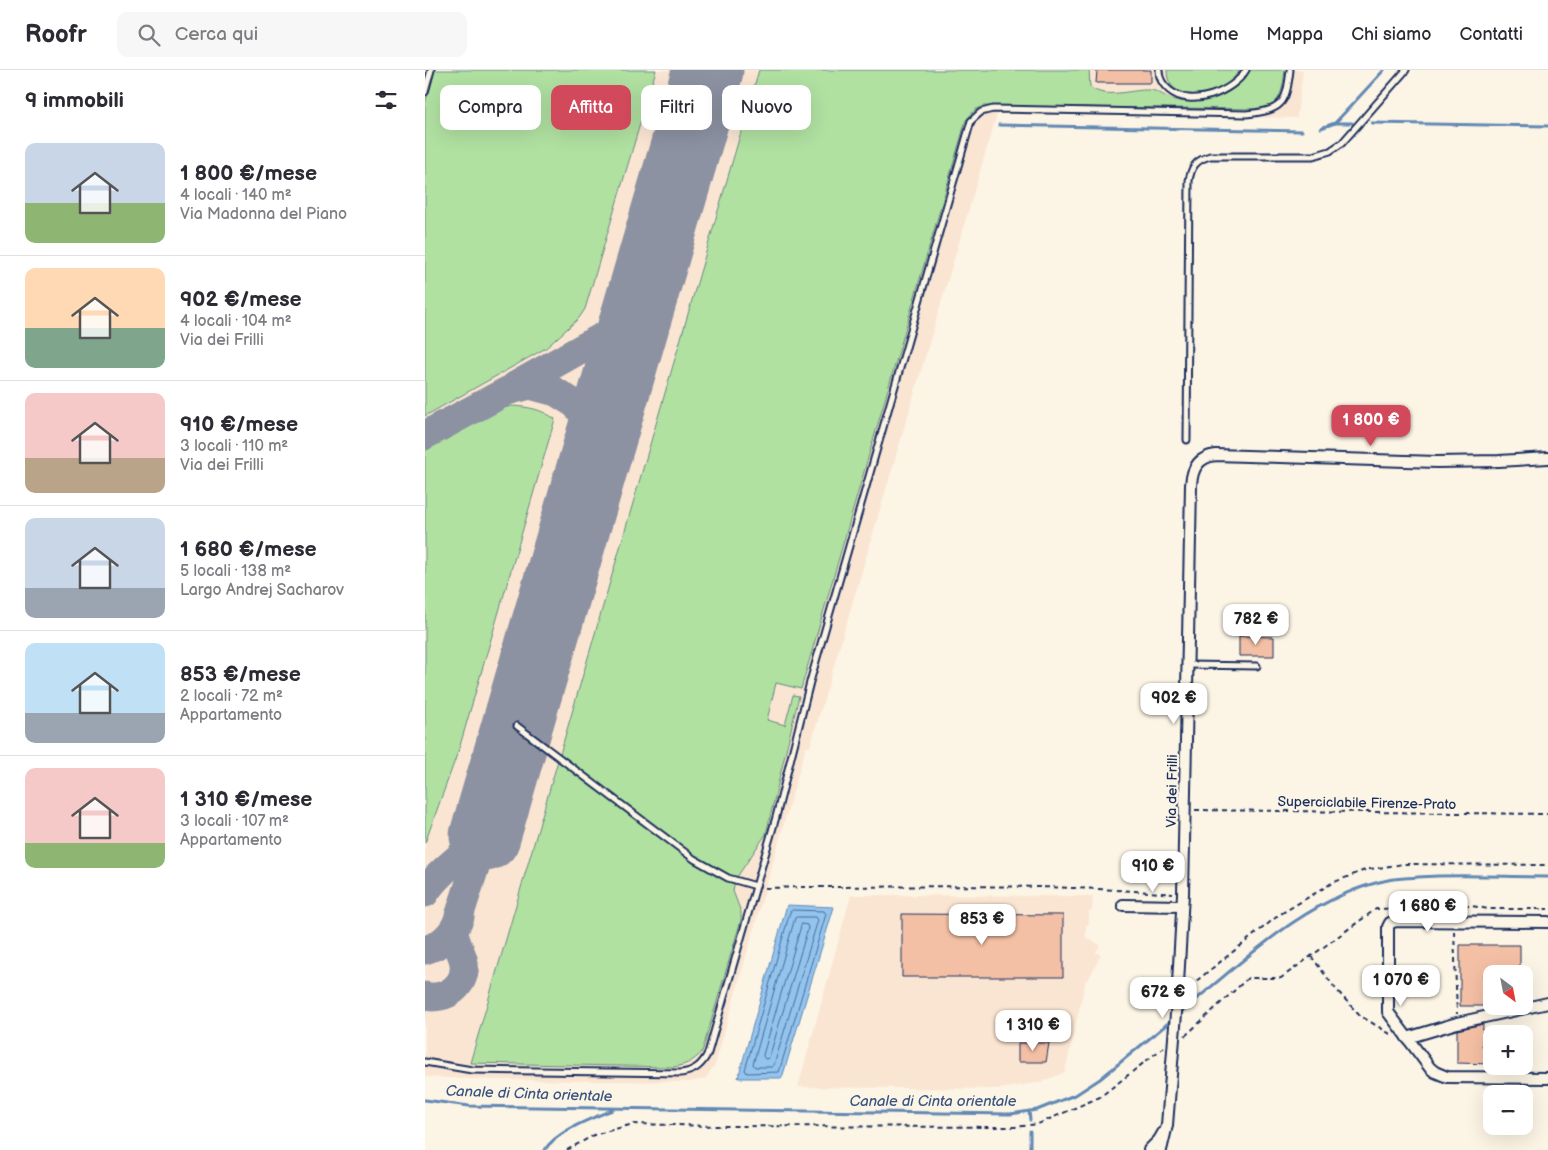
<!DOCTYPE html>
<html lang="it">
<meta charset="utf-8">
<style>
:root{--surface:#fff;--page:#f7f7f7;--text:#2b2b33;--muted:#7c7c81;--line:#e1e1e2;--accent:#d1495b}
body{margin:0;font-family:"Balsamiq Sans",sans-serif;background:var(--page);color:var(--text);height:100vh;display:flex;flex-direction:column;font-size:19px;white-space:nowrap}
*{box-sizing:border-box;margin:0}
p{font-size:16px;color:var(--muted)}
.icon{flex:none;width:28px;height:28px;fill:none;stroke:currentColor;stroke-width:2;stroke-linecap:round;stroke-linejoin:round}
.map{position:relative;flex:1;overflow:hidden}
.panel{display:flex;flex-direction:column;background:var(--surface);width:425px}
.panel>*{flex:none}
.top-card{position:absolute;left:15px;top:15px;width:475px;height:45px;display:flex;gap:10px}
.needle{width:32px;rotate:148deg}
.buttons{position:absolute;left:1058px;top:895px;display:grid;gap:10px}
.buttons a{display:grid;place-items:center;width:50px;height:50px;border-radius:10px;background:var(--surface);box-shadow:0 5px 20px #0002;font-size:25px}
.price{position:absolute;translate:-50% -42px;padding:0 11px;border-radius:10px;background:#fff;color:#222;font-size:16px;line-height:32px;filter:drop-shadow(0 1px 2px #0008)}
.price::after{content:'';position:absolute;left:50%;top:30px;width:15px;height:11px;margin-left:-8px;background:inherit;clip-path:polygon(0 0,100% 0,50% 100%)}
.price.selected{background:var(--accent);color:#fff}
ul{padding:0;list-style:none}
li{display:flex;align-items:center;gap:15px;height:125px;padding:0 25px}
li+li{border-top:1px solid var(--line)}
li span{display:grid;place-items:center;flex:none;width:140px;height:100px;border-radius:10px;color:#555}
li>.icon{margin-inline-start:auto}
span .icon{width:60px;height:60px;fill:#fffc;stroke-width:1}
li b{font-size:21px}
h2{display:flex;justify-content:space-between;align-items:center;height:60px;padding:0 25px;font-size:21px}
.chip{padding:0 18px;border-radius:10px;background:var(--surface);box-shadow:0 5px 20px #0002;font-size:18px;line-height:45px}
.chip.selected{background:var(--accent);color:#fff}
header{display:flex;align-items:center;gap:30px;box-sizing:border-box;height:70px;padding:0 25px;background:var(--surface);border-bottom:1px solid var(--line)}
header strong{font-size:24px}
nav{display:flex;gap:28px;margin-inline-start:auto;font-size:18px}
.search{width:350px;height:45px;background:var(--page);display:flex;align-items:center;gap:12px;box-sizing:border-box;padding:0 18px;border-radius:10px;color:var(--muted);font-size:19px}
main{display:flex;flex:1;min-height:0}
.map>svg:first-child{display:block}
</style>
<header>
<strong>Roofr</strong>
<div class="search"><svg class="icon" aria-label="search" viewBox="0 0 24 24"><circle cx="10" cy="10" r="6"/><path d="M15 15l6 6"/></svg>Cerca qui</div>
<nav><a>Home</a><a>Mappa</a><a>Chi siamo</a><a>Contatti</a></nav>
</header>
<main>
<section class="panel">
<h2>9 immobili<svg class="icon" aria-label="filters" viewBox="0 0 24 24"><path d="M4 7h16M4 17h16"/><circle cx="9" cy="7" r="2"/><circle cx="15" cy="17" r="2"/></svg></h2>
<ul>
<li><span style="background:linear-gradient(#c9d6e8 60%,#8fb573 0)"><svg class="icon" aria-label="home" viewBox="0 0 24 24"><path d="M3 11l9-7 9 7M6 9v11h12V9"/></svg></span><div><b>1 800 €/mese</b><p>4 locali · 140 m²</p><p>Via Madonna del Piano</p></div></li>
<li><span style="background:linear-gradient(#ffd9b3 60%,#7fa58c 0)"><svg class="icon" aria-label="home" viewBox="0 0 24 24"><path d="M3 11l9-7 9 7M6 9v11h12V9"/></svg></span><div><b>902 €/mese</b><p>4 locali · 104 m²</p><p>Via dei Frilli</p></div></li>
<li><span style="background:linear-gradient(#f6c9c9 65%,#b9a48a 0)"><svg class="icon" aria-label="home" viewBox="0 0 24 24"><path d="M3 11l9-7 9 7M6 9v11h12V9"/></svg></span><div><b>910 €/mese</b><p>3 locali · 110 m²</p><p>Via dei Frilli</p></div></li>
<li><span style="background:linear-gradient(#c9d6e8 70%,#9aa5b1 0)"><svg class="icon" aria-label="home" viewBox="0 0 24 24"><path d="M3 11l9-7 9 7M6 9v11h12V9"/></svg></span><div><b>1 680 €/mese</b><p>5 locali · 138 m²</p><p>Largo Andrej Sacharov</p></div></li>
<li><span style="background:linear-gradient(#bfe0f5 70%,#9aa5b1 0)"><svg class="icon" aria-label="home" viewBox="0 0 24 24"><path d="M3 11l9-7 9 7M6 9v11h12V9"/></svg></span><div><b>853 €/mese</b><p>2 locali · 72 m²</p><p>Appartamento</p></div></li>
<li><span style="background:linear-gradient(#f6c9c9 75%,#8fb573 0)"><svg class="icon" aria-label="home" viewBox="0 0 24 24"><path d="M3 11l9-7 9 7M6 9v11h12V9"/></svg></span><div><b>1 310 €/mese</b><p>3 locali · 107 m²</p><p>Appartamento</p></div></li>
</ul>
</section>
<div class="map">
<svg width="1123" height="1080" viewBox="0 0 1123 1080">
<rect width="100%" height="100%" fill="#fcf5e5"/>
<filter id="ink" filterUnits="userSpaceOnUse"><feTurbulence type="fractalNoise" baseFrequency=".02" numOctaves="2"/><feDisplacementMap in="SourceGraphic" scale="10" xChannelSelector="R" yChannelSelector="G"/><feConvolveMatrix kernelMatrix="1 2 1 2 8 2 1 2 1" color-interpolation-filters="sRGB"/></filter>
<g filter="url(#ink)">
<g fill="#fae5d2">
<path d="M0 0H878L872 48 572 44 385 677H381L290 995 280 1009 265 1012 68 1010 0 1007Z"/>
<path d="M426 825 668 826 667 841H664V854L661 855V867L675 875 671 882 676 885 663 910 661 909 640 1002 617 1012 574 1019 373 1017Z"/>
</g>
<g fill="#b0e1a1" stroke="#668880">
<path d="M10 0H231L160 239 154 248 121 278 0 346V34Z"/>
<path d="M334 0H664L665 17C681 30 706 19 725 20 735 21 740 28 750 30 773 36 814 24 824 0H860C858 16 857 32 840 39L558 36 550 40 541 50 376 619 351 613 342 650 360 655 368 625 374 626 341 764 310 810 308 821 316 842V850L277 982C269 991 259 996 248 997L45 993Z"/>
<path d="M742 0H814C812 3 810 7 807 10 790 27 741 34 742 0Z"/>
<path d="M87 336C104 337 116 339 130 349L34 679 0 773V381L78 338Z"/>
</g>
<path fill="#92c4ee" stroke="#6288b4" d="M362 835 409 837 357 1008H313Z"/>
<g fill="none" stroke-linecap="round" stroke-linejoin="round">
<g stroke="#4b6b98" stroke-width="1">
<path d="M368 840 399 841 401 844 354 1002 322 1003 320 1000 365 842Z"/>
<path d="M372 847H391L393 850 349 995 347 997H330L328 994 370 848Z"/>
<path d="M377 854 382 855 383 858 344 988 340 989 338 986Z"/>
</g>
<g stroke="#6288b4" stroke-width="3">
<path d="M910 53 959 0"/>
<path d="M947 53 1123 56"/>
<path d="M574 55 877 61"/>
<path d="M896 58 910 53H927"/>
<path d="M754 944C816 893 883 826 963 810 973 808 984 808 993 807 1037 804 1080 807 1123 807"/>
<path d="M0 1030 44 1036 585 1044 612 1040 652 1024 675 1009 747 950"/>
<path d="M604 1041 605 1050"/>
<path d="M120 1080C131 1061 168 1048 187 1040"/>
<path d="M605 1080V1061"/>
</g>
<g stroke="#8c92a2" stroke-width="29">
<path d="M90 316 186 262C207 242 216 217 227 191"/>
<path d="M0 365 82 321 105 315 131 322 150 334 160 346 166 359 170 386"/>
<path d="M0 823C13 801 36 789 52 769 63 756 67 736 73 719"/>
<path d="M0 880C18 875 28 863 35 847"/>
<path d="M0 926C20 931 42 916 39 893 37 882 30 873 29 862L60 766"/>
</g>
<path stroke="#8c92a2" stroke-width="71" d="M60 766 283 0"/>
</g>
<g fill="#f4c0a5" stroke="#1b2f5e">
<path d="M672 0H726V13H671Z"/>
<path d="M814 566 849 567V586H814Z"/>
<path d="M477 844 638 845V907H477Z"/>
<path d="M1035 875H1095V903L1059 904V936H1035Z"/>
<path d="M1058 954 1057 976H1066V994L1032 993V960Z"/>
<path d="M593 973H624L621 992H593Z"/>
</g>
<g fill="none" stroke-linecap="round" stroke-linejoin="round">
<g stroke="#1b2f5e" stroke-width="9">
<g id="lane">
<path d="M734 0C734 9 738 15 744 20 766 39 808 22 821 0"/>
<path d="M0 22 6 0"/>
<path d="M762 370 764 111C766 97 771 90 785 86H888L905 81 917 73 981 0"/>
<path d="M763 595 832 596"/>
<path d="M92 656 269 789 303 808 331 816"/>
<path d="M0 992 47 1000 256 1003C270 1001 277 995 283 983L351 747 385 612 546 51 556 42 568 39 821 44C857 40 861 35 865 0"/>
</g>
</g>
<g stroke="#1b2f5e" stroke-width="14">
<g id="street">
<path d="M698 835 757 836"/>
<path d="M1123 852 971 851 965 853 963 857V942L1005 998 1010 1002 1022 1007 1123 1008"/>
<path d="M982 968 1032 953 1123 933"/>
<path d="M724 1080 734 1070 738 1063"/>
<path d="M736 1080 742 1055 752 931 758 824 766 415C767 399 773 387 791 385L1012 392 1074 391 1123 388"/>
</g>
</g>
<g stroke="#1b2f5e" stroke-width="2" stroke-dasharray="5 4" stroke-linecap="butt">
<path d="M770 740 1123 744"/>
<path d="M340 818 380 817C502 817 626 813 748 824"/>
<path d="M1029 861 1032 944"/>
<path d="M886 886 910 918 934 945 967 965"/>
<path d="M763 913 770 912 854 845 907 813 940 800 978 794 1123 795"/>
<path d="M760 966 823 908H856L951 839 1047 836 1063 839H1123"/>
<path d="M142 1080 169 1065 208 1054 291 1056 590 1057 613 1054 675 1027 739 977"/>
</g>
<use href="#lane" stroke="#fcf5e5" stroke-width="5"/>
<use href="#street" stroke="#fcf5e5" stroke-width="10"/>
</g>
</g>
<g text-anchor="middle" dominant-baseline="central" stroke-width="4.5" stroke-linejoin="round" paint-order="stroke">
<g font-size="14" fill="#1b2f5e" stroke="#fcf5e5">
<text transform="translate(747 721) rotate(-89)">Via dei Frilli</text>
<text transform="translate(942 733) rotate(1)">Superciclabile Firenze-Prato</text>
</g>
<g font-size="15" font-style="italic" fill="#395482" stroke="#fcf5e5">
<text transform="translate(104 1024) rotate(2)">Canale di Cinta orientale</text>
<text x="508" y="1031">Canale di Cinta orientale</text>
</g>
</g>
</svg>
<div class="buttons">
<a><svg class="needle" viewBox="-14 -14 28 28"><path d="M0-13l5 13h-10z" fill="#e53935"/><path d="M0 13l5-13h-10z" fill="#7c7c81"/></svg></a>
<a>+</a>
<a>−</a>
</div>
<b class="price selected" style="left:946px;top:377px">1 800 €</b>
<b class="price" style="left:831px;top:576px">782 €</b>
<b class="price" style="left:749px;top:655px">902 €</b>
<b class="price" style="left:728px;top:823px">910 €</b>
<b class="price" style="left:1003px;top:863px">1 680 €</b>
<b class="price" style="left:557px;top:876px">853 €</b>
<b class="price" style="left:976px;top:937px">1 070 €</b>
<b class="price" style="left:738px;top:949px">672 €</b>
<b class="price" style="left:608px;top:982px">1 310 €</b>
<div class="top-card">
<a class="chip">Compra</a>
<a class="chip selected">Affitta</a>
<a class="chip">Filtri</a>
<a class="chip">Nuovo</a>
</div>
</div>
</main>
